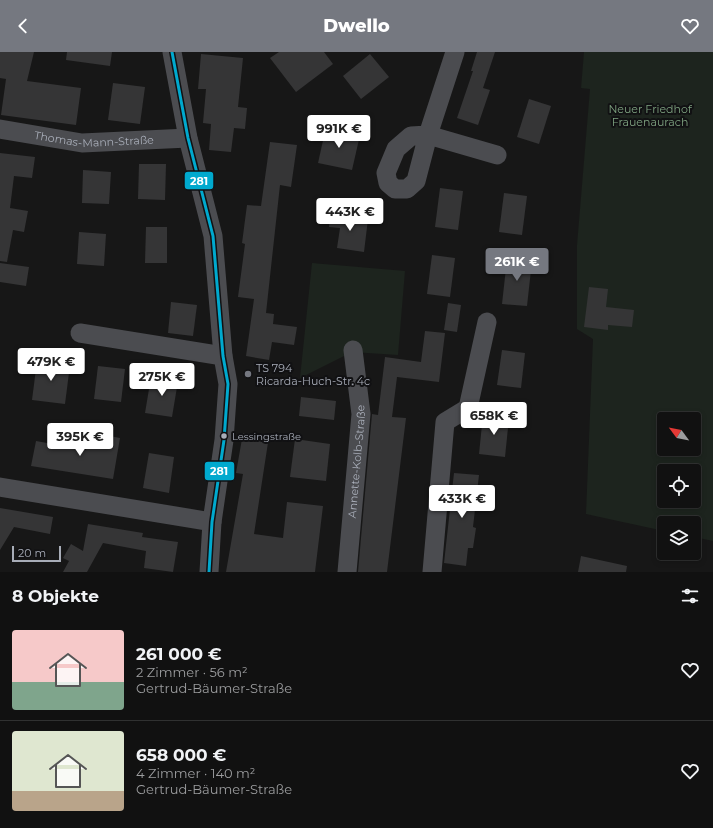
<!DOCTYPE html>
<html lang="de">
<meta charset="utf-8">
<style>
:root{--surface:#111;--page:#1a1a1a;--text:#f1f3f6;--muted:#9c9d9f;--line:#303131;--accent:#757880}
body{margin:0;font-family:Montserrat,sans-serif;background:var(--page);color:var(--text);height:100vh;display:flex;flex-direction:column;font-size:15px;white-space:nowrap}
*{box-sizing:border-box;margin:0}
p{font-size:13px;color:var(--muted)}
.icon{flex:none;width:22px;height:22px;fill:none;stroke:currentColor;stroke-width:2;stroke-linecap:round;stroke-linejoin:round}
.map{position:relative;height:520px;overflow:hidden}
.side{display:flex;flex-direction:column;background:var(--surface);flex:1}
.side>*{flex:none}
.needle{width:26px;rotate:302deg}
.tools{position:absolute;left:657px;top:360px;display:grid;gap:8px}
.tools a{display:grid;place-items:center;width:44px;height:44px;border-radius:4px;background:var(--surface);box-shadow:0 2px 6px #0003,0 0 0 1px var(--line);font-size:20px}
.scale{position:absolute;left:12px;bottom:10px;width:49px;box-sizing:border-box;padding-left:4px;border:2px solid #a8adb8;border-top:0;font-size:11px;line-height:14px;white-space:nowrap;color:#a8adb8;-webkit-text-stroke:3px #111113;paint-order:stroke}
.price{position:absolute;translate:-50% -34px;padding:0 9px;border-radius:4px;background:#fff;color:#222;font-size:13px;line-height:26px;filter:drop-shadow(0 1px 2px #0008)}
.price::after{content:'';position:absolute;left:50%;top:24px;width:12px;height:9px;margin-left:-6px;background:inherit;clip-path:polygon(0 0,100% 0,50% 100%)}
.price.selected{background:var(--accent);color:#fff}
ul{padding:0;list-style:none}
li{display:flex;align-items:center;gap:12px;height:100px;padding:0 12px}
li+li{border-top:1px solid var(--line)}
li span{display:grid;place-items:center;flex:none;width:112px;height:80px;border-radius:4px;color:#555}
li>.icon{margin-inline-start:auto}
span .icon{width:48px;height:48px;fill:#fffc;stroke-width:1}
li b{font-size:17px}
h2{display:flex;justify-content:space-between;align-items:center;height:48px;padding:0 12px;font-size:17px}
header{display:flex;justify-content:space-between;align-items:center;height:52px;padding:0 12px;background:var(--accent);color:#fff;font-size:18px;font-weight:800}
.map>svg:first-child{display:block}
</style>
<header><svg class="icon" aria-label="back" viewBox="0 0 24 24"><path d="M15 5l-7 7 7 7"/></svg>Dwello<svg class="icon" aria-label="heart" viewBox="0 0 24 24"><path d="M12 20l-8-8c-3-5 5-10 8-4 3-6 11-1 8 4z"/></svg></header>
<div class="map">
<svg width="713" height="520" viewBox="0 0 713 520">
<rect width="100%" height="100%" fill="#171717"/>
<g fill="#1d241e" fill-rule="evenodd">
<path d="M584 0H713V489L694 485V471H664V479L586 462 593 287 577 277V193L590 37 581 36ZM664 367H694V397H664ZM664 419H694V449H664Z"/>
<path d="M312 211 405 219 398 303 352 300 300 326Z"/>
</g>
<g fill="#353536">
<path d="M0 0H34L27 29 81 36 76 73 1 63 6 27 0 26Z"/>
<path d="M67 0H112L110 14 66 8Z"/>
<path d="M279 0H324L333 12 296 40 270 6Z"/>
<path d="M477 0H495L483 36 490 38 478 73 457 66 473 19H471Z"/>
<path d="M201 2 243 6 238 55 247 56 245 77 234 76 231 100 209 98 211 72 203 71 206 37H198Z"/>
<path d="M370 2 389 25 361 47 343 24Z"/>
<path d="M113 31 145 35 140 72 108 68Z"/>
<path d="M529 47 551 54 539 92 517 85Z"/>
<path d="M326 75 360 83 352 118 318 111Z"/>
<path d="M270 90 297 93 291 135 280 133 266 261 274 262 273 272 297 275 294 293 272 290 269 308 246 304 254 247 238 245 245 192 242 191 247 153 261 154Z"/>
<path d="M0 101 35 105 32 126 14 124 10 156 28 159 24 180 13 178 7 210 0 209Z"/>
<path d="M139 112H166L165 148 138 147Z"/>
<path d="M83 118 111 120 109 152 82 151Z"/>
<path d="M440 136 463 139 458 178 435 175Z"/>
<path d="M504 141 527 144 522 183 499 180Z"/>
<path d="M330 162 368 167 364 200 337 196 340 176 329 175Z"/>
<path d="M146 175H167V211H145Z"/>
<path d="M79 180 106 182 104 214 77 212Z"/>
<path d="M432 203 455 206 450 245 427 242Z"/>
<path d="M507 207 532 209 527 254 502 252Z"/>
<path d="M0 211 29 215 26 234 0 230Z"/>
<path d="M589 235 608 237 606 255 634 258 632 275 608 273V278L584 275Z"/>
<path d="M171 250 197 253 193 284 168 281Z"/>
<path d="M448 251 461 253 457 280 444 278Z"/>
<path d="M425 279 445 281 439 330 397 325 392 365 406 366 387 520H358L372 362 378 363 385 305 421 310Z"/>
<path d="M502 298 525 301 521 336 497 333Z"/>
<path d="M37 309 70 313 65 352 32 348Z"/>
<path d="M98 314 125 317 121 350 94 347Z"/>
<path d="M151 325 178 329 172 365 145 361Z"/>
<path d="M301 345 336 349 334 368 299 364Z"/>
<path d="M483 363 509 366 505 405 479 402Z"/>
<path d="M89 380 120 386 113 427 31 414 36 389 86 398Z"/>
<path d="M243 381 269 384 254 482 283 486 287 450 323 454 315 520H226L243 422 236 421Z"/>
<path d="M295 387 330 392 326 429 290 425Z"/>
<path d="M149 401 174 405 169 441 143 436Z"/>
<path d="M454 421 479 423 473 475 476 476 473 496H468L466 514 444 511Z"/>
<path d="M0 456 53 465 50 482 14 475 0 498Z"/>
<path d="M88 472 143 481 142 485 178 490 173 520 144 516 146 499 103 491 87 520H63L69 509 63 506 71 492 83 499Z"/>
<path d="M581 504 627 514 626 520H578Z"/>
</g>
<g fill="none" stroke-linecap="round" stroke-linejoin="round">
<g stroke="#4b4c50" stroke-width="19">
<path d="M172 0 188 86 213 184 223 304 228 332 224 388 212 470 209 520"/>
<path d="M455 0 428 83 411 84 396 97 386 121 388 131 395 137H407L416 129 428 83 497 103"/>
<path id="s1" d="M0 77 82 91 188 86"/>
<path d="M80 281 223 304"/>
<path d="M0 435 212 470"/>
<path id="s2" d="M347 520 361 362 353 298"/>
<path d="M432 520 445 370 468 356 487 270"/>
</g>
<g stroke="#111113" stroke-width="6">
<path id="bus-1" d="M172 0 188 86 213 184 223 304 228 332 224 388 212 470 209 520"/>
</g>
<use href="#bus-1" stroke="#00a9ce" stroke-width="3"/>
</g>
<circle fill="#757880" stroke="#111113" stroke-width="1.5" cx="248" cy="322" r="4"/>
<circle fill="#a8adb8" stroke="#111113" stroke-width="1.5" cx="224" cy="384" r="3.5"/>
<g text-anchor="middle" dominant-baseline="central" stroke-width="4" stroke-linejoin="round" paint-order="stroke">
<g font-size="10" fill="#a8adb8" stroke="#111113" text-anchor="start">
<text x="232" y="384">Lessingstraße</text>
</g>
<g font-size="11" fill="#7fa381" stroke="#111113">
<text x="650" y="57">Neuer Friedhof<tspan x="650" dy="13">Frauenaurach</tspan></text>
</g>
<g font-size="11" fill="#a8adb8" stroke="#111113">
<text stroke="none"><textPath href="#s1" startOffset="95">Thomas-Mann-Straße</textPath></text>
<text stroke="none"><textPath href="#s2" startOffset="111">Annette-Kolb-Straße</textPath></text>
</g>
<g font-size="11" fill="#a8adb8" stroke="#111113" text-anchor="start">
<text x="256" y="316">TS 794<tspan x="256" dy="13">Ricarda-Huch-Str. 4c</tspan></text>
</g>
</g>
<g stroke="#111113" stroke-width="1.5">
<rect x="184" y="119" width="30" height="19" rx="4" fill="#00a9ce"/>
<rect x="204" y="409" width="31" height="20" rx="4" fill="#00a9ce"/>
</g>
<g font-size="11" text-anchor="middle" font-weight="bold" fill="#fff">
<text x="199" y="133">281</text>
<text x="219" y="423">281</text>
</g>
</svg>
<div class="tools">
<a><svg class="needle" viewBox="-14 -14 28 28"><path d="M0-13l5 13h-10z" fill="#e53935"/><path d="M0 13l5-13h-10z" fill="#9c9d9f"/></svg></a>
<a><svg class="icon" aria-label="locate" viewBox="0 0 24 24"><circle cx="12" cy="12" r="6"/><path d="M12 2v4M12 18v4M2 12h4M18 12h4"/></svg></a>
<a><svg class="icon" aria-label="layers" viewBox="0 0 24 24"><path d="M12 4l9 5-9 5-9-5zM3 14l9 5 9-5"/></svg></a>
</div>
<div class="scale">20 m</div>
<b class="price" style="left:339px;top:97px">991K €</b>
<b class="price" style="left:350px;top:180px">443K €</b>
<b class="price selected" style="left:517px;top:230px">261K €</b>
<b class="price" style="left:51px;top:330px">479K €</b>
<b class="price" style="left:162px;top:345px">275K €</b>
<b class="price" style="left:494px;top:384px">658K €</b>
<b class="price" style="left:80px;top:405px">395K €</b>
<b class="price" style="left:462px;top:467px">433K €</b>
</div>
<section class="side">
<h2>8 Objekte<svg class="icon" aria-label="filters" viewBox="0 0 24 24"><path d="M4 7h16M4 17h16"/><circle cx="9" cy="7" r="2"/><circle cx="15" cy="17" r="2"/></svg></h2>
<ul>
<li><span style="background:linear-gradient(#f6c9c9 65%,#7fa58c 0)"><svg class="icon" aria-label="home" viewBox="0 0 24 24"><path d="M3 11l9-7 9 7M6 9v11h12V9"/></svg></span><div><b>261 000 €</b><p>2 Zimmer · 56 m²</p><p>Gertrud-Bäumer-Straße</p></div><svg class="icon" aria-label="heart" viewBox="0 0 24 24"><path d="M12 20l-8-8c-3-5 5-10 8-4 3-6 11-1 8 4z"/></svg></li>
<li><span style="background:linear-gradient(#dfe7d0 75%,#b9a48a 0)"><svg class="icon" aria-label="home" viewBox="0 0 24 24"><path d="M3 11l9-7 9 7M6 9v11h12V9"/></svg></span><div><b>658 000 €</b><p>4 Zimmer · 140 m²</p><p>Gertrud-Bäumer-Straße</p></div><svg class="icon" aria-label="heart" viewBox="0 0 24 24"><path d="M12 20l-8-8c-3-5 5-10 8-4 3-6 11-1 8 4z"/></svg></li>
</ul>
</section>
